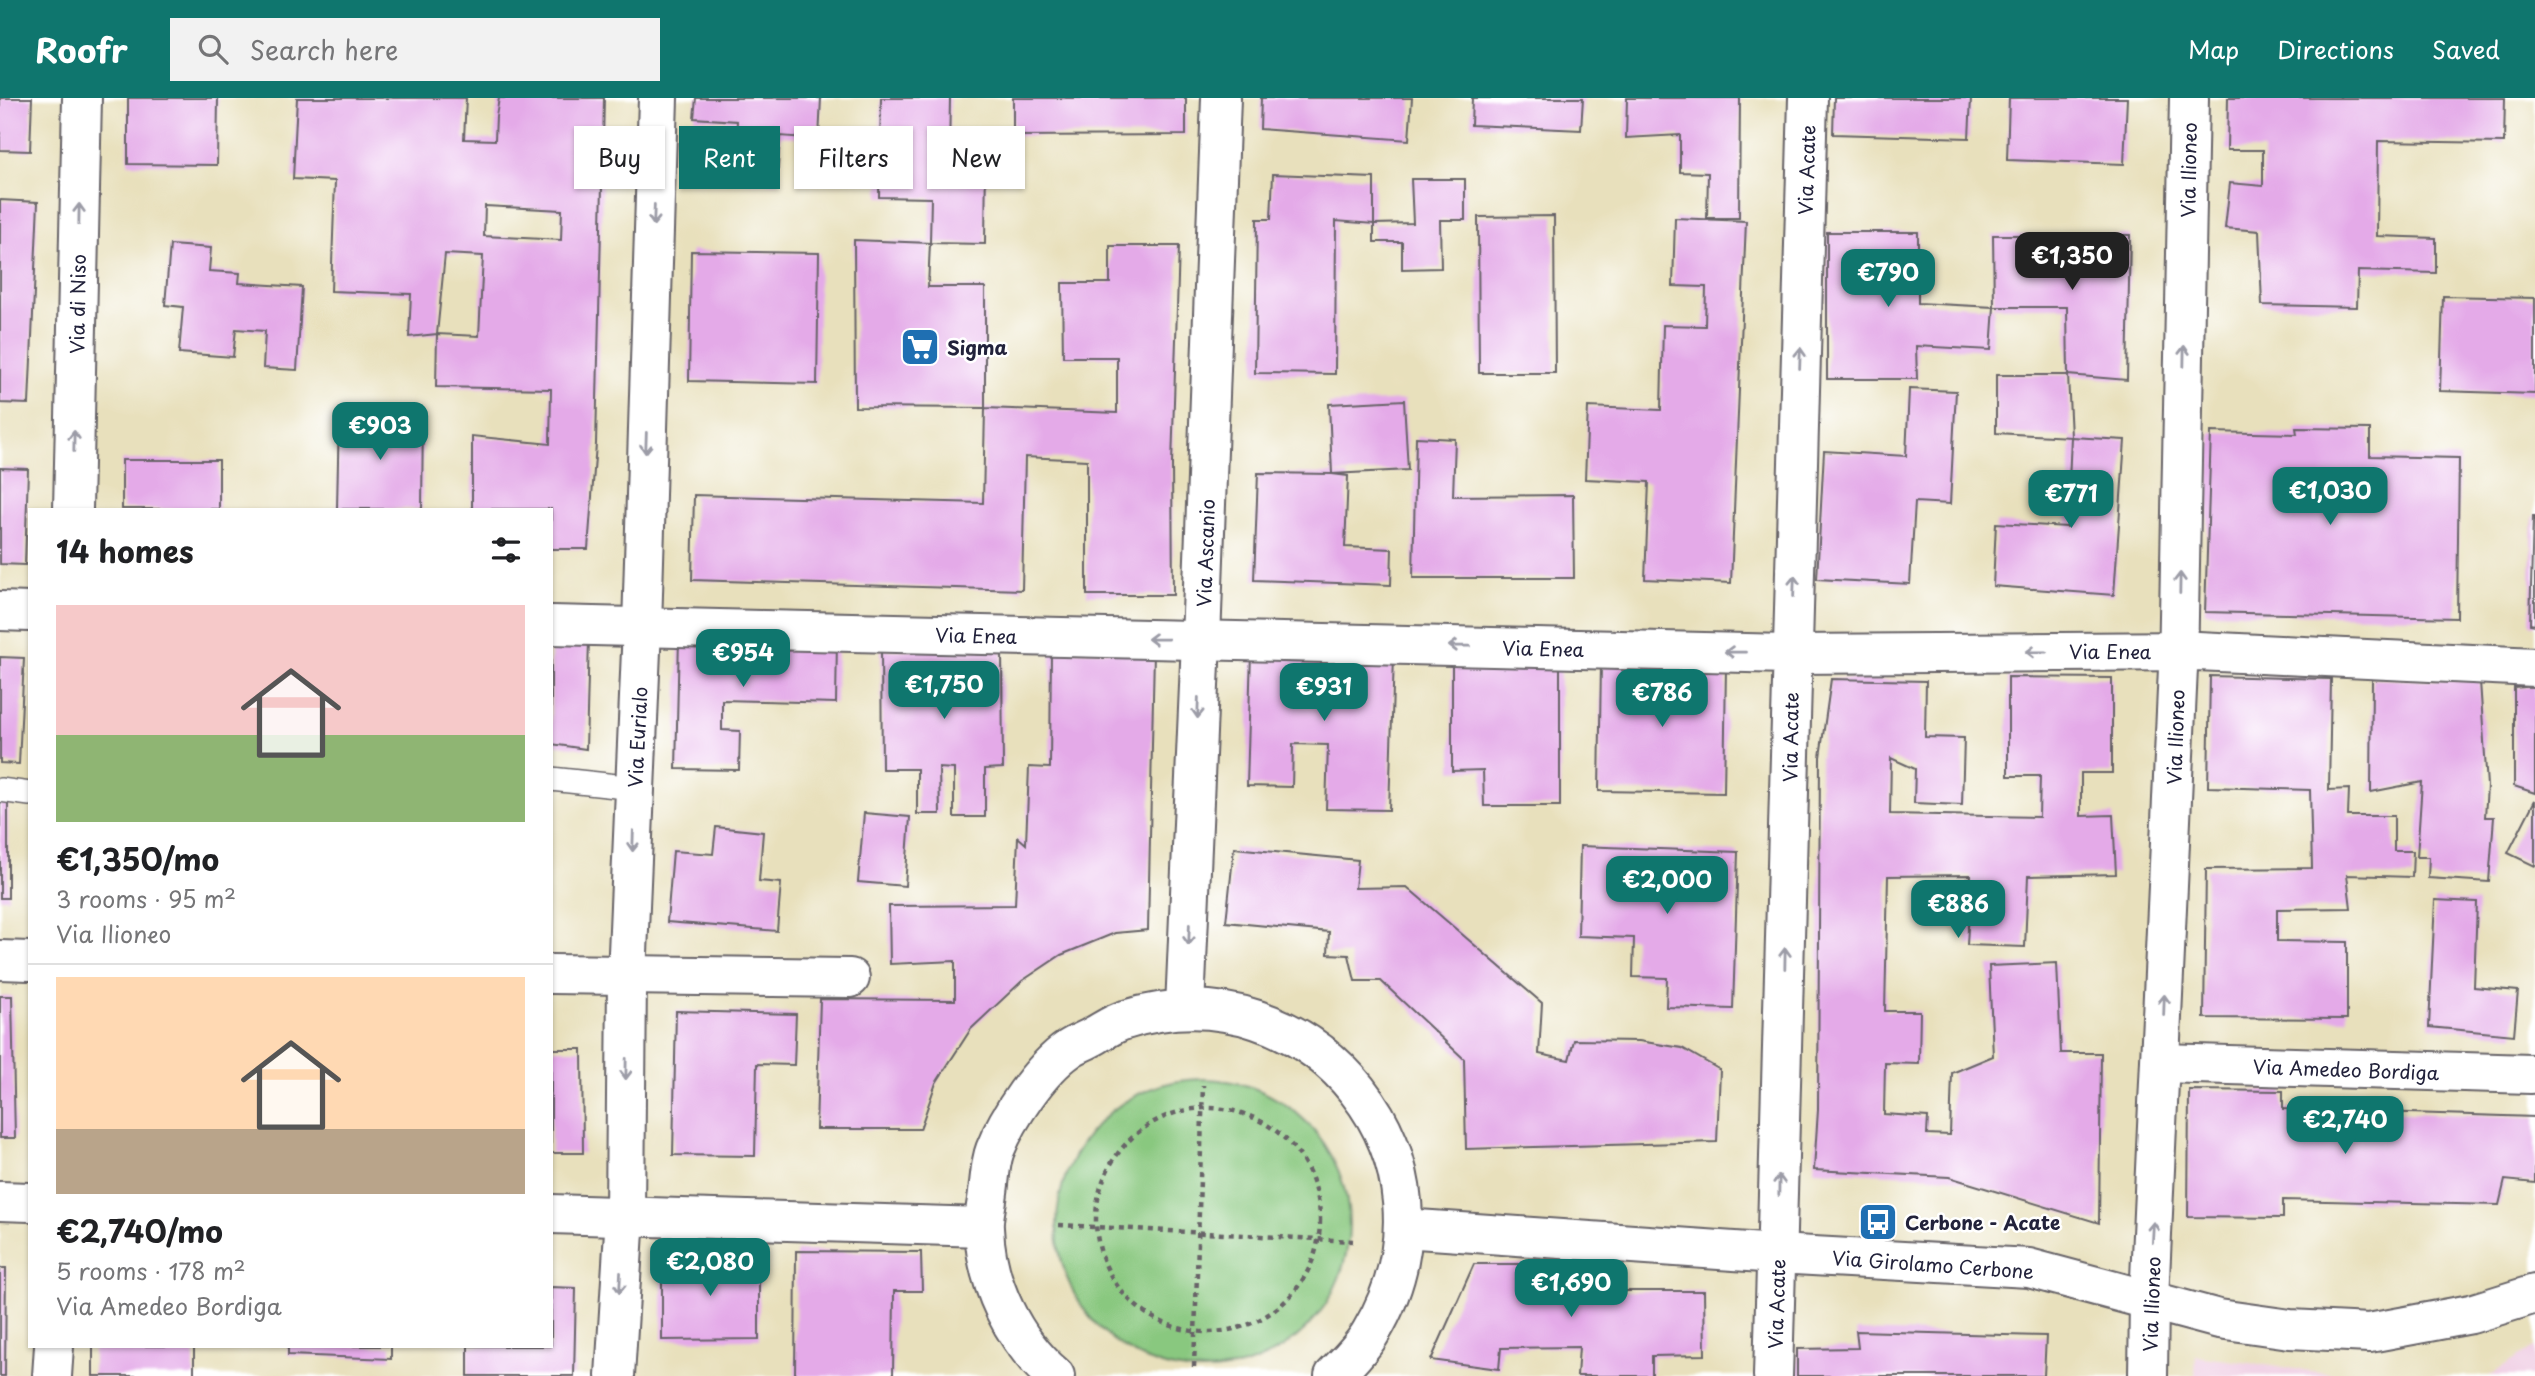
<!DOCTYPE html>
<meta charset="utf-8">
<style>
:root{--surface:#fff;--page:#f2f2f2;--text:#202124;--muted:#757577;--line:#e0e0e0;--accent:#0f766e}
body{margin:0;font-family:"Playpen Sans",sans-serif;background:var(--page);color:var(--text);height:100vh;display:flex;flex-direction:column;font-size:26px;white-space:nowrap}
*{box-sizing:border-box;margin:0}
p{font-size:23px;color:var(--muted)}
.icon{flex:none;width:38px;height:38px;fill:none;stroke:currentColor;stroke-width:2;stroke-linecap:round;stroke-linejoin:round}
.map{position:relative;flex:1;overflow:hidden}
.sheet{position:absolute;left:28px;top:410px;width:525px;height:840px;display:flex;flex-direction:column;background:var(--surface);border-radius:0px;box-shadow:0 2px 5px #0004}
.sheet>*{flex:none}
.top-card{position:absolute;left:574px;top:28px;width:665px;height:63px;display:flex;gap:14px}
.price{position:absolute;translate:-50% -60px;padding:0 16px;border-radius:14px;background:var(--accent);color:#fff;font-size:23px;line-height:46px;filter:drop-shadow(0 2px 4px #0008)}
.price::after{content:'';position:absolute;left:50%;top:42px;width:21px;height:16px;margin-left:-10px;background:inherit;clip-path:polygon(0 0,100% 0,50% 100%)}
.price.active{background:#222;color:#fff}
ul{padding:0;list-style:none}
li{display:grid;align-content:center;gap:14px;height:371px;padding:0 28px}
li+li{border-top:2px solid var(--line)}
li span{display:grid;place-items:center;height:217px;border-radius:0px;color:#555}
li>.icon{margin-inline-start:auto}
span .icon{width:126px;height:126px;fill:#fffc;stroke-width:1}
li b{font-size:30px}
h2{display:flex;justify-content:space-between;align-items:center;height:84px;padding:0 28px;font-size:30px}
.tag{padding:0 24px;border-radius:0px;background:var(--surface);box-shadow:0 2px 5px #0004;font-size:24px;line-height:63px}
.tag.active{background:var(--accent);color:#fff}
header{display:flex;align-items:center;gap:42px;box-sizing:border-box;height:98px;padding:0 35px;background:var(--accent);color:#fff}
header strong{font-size:33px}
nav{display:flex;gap:38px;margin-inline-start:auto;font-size:24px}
.search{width:490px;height:63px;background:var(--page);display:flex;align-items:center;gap:18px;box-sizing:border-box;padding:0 24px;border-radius:0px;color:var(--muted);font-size:26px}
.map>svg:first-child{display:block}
</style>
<header>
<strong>Roofr</strong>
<div class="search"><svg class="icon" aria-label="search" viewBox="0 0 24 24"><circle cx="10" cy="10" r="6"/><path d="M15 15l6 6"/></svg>Search here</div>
<nav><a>Map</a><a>Directions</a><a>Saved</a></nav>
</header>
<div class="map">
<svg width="2535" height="1278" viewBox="0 0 2535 1278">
<rect width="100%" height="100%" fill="#fff"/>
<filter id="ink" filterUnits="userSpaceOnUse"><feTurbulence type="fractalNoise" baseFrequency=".0143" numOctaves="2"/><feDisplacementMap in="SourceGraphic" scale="14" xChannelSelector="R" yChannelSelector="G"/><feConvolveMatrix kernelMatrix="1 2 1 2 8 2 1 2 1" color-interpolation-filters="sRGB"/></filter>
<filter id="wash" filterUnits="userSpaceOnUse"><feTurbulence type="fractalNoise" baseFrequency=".00686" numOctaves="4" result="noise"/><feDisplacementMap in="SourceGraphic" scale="28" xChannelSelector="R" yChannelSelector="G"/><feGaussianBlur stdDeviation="1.57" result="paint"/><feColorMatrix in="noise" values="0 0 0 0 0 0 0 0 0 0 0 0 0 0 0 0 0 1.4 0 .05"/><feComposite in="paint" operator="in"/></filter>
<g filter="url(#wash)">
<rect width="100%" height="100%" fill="#e8e0bc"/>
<g fill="#f0d0e5">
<path d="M2535 1249V1278H2489Z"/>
<path d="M2196 1258 2349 1278H2195Z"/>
</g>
<circle fill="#89c87f" stroke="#56755d" stroke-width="2" cx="1203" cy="1127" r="146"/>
<g id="blocks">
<g fill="#e4aae8" fill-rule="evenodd">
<path d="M0 0H32L30 53 0 52Z"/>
<path d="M128 0H218L217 67 128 66Z"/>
<path d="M297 0H466L464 41 495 42 496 18 499 0H604L596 346 588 451H551V411H472V338L550 346 551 291 436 289 437 236 479 238 483 158 445 156 437 236 409 239 411 196 331 193 335 83 293 81ZM485 108 562 112 561 142 484 138Z"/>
<path d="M696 0H821L819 41 780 38 777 85 734 83 737 23 694 20Z"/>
<path d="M881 0H950L949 59H986L985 146 930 145 931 100 879 99Z"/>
<path d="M1013 0H1186V37L1013 38Z"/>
<path d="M1261 0H1412L1409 42 1260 31Z"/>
<path d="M1472 0H1583L1581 32 1471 27Z"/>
<path d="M1627 0H1740L1739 120H1707L1708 75 1680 74V37L1626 40Z"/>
<path d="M1834 0H1971L1969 40 1833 36Z"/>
<path d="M2009 0H2127L2124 66 2007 62Z"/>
<path d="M2228 0H2505L2504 45 2378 43 2377 138 2436 140V175L2358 173 2357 209 2262 207 2259 133 2225 130 2230 85 2263 88V52H2227Z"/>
<path d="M1273 76 1374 80V126L1336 123 1335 276 1255 275 1257 121H1271Z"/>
<path d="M1411 81H1465V122H1440L1441 170 1402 171V144H1374V126L1413 125Z"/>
<path d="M0 102 38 104 29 306 0 305Z"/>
<path d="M1554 118 1555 275H1479L1478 119Z"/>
<path d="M1675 120 1746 123 1731 485 1645 481 1649 384 1585 381 1588 309 1661 312 1663 227 1705 228 1706 189 1673 188Z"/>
<path d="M1827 134H1918V205L1994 209 1991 252 1916 248 1917 281H1827Z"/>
<path d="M1993 137H2130L2127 282 2068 277 2067 209H1994Z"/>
<path d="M854 142 930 145 928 189H985V310L1117 315V259H1063L1062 185H1110V148H1179L1172 366 1173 497H1087V362L1025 359 1022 492 692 482 694 397 983 405 985 310 855 309Z"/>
<path d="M170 147 211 150 209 173 240 175 239 185 302 189 297 272 263 270 265 233 236 231 233 259 179 255 183 209 165 207Z"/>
<path d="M691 153 819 155 817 286 689 283Z"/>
<path d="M2443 198 2535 200V296L2440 293Z"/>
<path d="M1996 277H2068L2071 339 1996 335Z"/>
<path d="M1909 291 1956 293 1950 406 1915 404 1910 486 1817 481 1824 353 1906 358Z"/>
<path d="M1404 302 1408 372 1332 376 1348 378 1345 449 1392 451 1391 487 1254 482 1258 375 1332 376 1329 306Z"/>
<path d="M339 315 423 317 422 411H337Z"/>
<path d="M2296 330 2370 331V358L2459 360 2457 520 2205 514 2211 334 2297 336Z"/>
<path d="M1416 339 1455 341 1453 398 1573 397 1574 480H1413Z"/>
<path d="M2071 339 2125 342 2114 497 1993 488 1996 425 2067 429Z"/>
<rect x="122" y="362" width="97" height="49"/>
<path d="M0 370 28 371 25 467 0 466Z"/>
<path d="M2533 418H2535V527L2530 526Z"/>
<path d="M679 539 837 542 836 605 722 602V632L740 633 739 672 676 671Z"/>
<path d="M551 540 589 541 586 651 551 646Z"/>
<path d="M1002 551 1003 670 985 671V719H954V671L939 670 940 716H917V671H882L881 552Z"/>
<path d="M1051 552 1154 554 1148 832 1115 835 1061 857 1022 883 971 931 936 985 920 1031H816L820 901 955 902V863L890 866 889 808 1015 807 1018 739 1026 746 1029 669 1050 670Z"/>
<path d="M1251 554 1394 558 1389 712 1326 711 1328 647 1293 646 1292 689 1247 688Z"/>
<path d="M0 559 24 560 19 666 0 665Z"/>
<path d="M1452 564H1560V708H1484L1483 672 1452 673Z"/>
<path d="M1601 566 1726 569 1724 695 1599 693Z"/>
<path d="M2210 578 2331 581 2329 692 2349 691 2348 718H2394V753H2413L2412 779 2347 777 2351 810 2277 811V843L2347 844V921L2204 920 2206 771 2312 770 2310 692 2208 689Z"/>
<path d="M2008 579 2112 580V675H2081V718L2113 717 2116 776 2028 778 2025 849 1967 847 1971 777 1888 778 1885 913H1920L1919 966 1885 965 1884 1016 1928 1019 1927 1036 1950 1037 1952 975 1993 958 1989 868 2057 865 2061 955H2101L2099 1125 1949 1079 1814 1072 1818 1012 1820 659 1831 581 1926 583 1925 639 1964 640 1962 707 1914 705 1915 671 1891 660 1890 716 2039 719 2040 678H2008Z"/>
<path d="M2372 581 2480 583 2487 688 2485 719H2494L2489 784 2428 780 2429 759H2417L2422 684 2371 694Z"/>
<path d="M2535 588V695L2514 688V590Z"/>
<rect x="0" y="700" width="8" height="100"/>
<path d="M2535 702V768L2508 755Z"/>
<path d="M864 715 910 719 905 788 858 784Z"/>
<path d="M716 729 763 734 759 783 781 785 777 833 667 824 673 753 713 756Z"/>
<path d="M1580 748 1738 754 1733 911 1666 909 1667 880 1633 879 1634 840 1578 838Z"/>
<path d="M1234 750 1358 762 1355 790 1407 789 1542 905 1539 956 1569 962 1574 942 1639 943 1682 950 1720 972 1717 1044 1466 1051 1464 961 1381 883H1355L1349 857 1328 856 1329 834 1226 824Z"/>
<path d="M2435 802 2477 804 2474 889 2518 893 2514 937 2429 929Z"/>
<path d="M0 898H12L15 1040H0Z"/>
<path d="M676 913 796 916 794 967 757 966 755 1058 673 1057Z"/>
<path d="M551 951H582L583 1055H551Z"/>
<path d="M2189 992 2283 993V1011L2535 1019V1085L2505 1082 2499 1107 2283 1102V1120L2188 1119Z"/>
<path d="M796 1153 921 1154 922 1193H894L893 1278H795Z"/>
<path d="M662 1158H759V1241L662 1242Z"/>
<path d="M1474 1166H1617L1618 1193H1704L1705 1257 1652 1258V1278H1577L1579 1249 1501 1250 1499 1271 1431 1262Z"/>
<path d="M0 1170H6L5 1278H0Z"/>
<path d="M551 1189 576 1190 574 1278H468V1248H551Z"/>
<path d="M1856 1233 2046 1238 2044 1278H1797V1251L1858 1250Z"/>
<rect x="93" y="1248" width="101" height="30"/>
<path d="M288 1248H391V1261L288 1257Z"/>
</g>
</g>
</g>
<g filter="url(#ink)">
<use href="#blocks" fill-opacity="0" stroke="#676468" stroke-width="2"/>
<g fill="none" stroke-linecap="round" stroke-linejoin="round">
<g stroke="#676468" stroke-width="26">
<g id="lane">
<path d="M551 681 635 690"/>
<path d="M0 692 30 696"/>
</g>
</g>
<g stroke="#676468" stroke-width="42">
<g id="street">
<path d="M73 411 82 0"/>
<path d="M0 513 30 514"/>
<path d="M551 527 1792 556 2198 553 2535 569"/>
<path d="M0 862 30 863"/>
<path d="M551 876 850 880"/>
<path d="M1185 910 1201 542 1221 0"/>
<path d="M2162 965 2531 976"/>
<path d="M0 1103 30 1104"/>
<path d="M551 1116 983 1129"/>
<path d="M1403 1130 1777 1156 2029 1170 2219 1221 2290 1231 2369 1235 2471 1216 2535 1196"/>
<path d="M52 1278 54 1248"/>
<path d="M615 1278 625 1117 627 878 642 529 658 0"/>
<path d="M1055 1278C1013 1242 986 1186 984 1130 983 1119 987 1106 988 1094 990 1081 990 1065 995 1052 1008 1019 1040 971 1069 951 1076 946 1085 943 1092 939 1103 933 1114 925 1125 922 1314 863 1473 1064 1371 1234 1362 1250 1346 1265 1334 1278"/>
<path d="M1773 1278 1808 0"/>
<path d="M2148 1278 2149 1202 2178 570 2189 0"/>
</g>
</g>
<g stroke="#676468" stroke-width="4.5" stroke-dasharray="5 5" stroke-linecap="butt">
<circle cx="1208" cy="1122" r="112"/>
<path d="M1059 1127 1353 1143"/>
<path d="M1194 1269 1203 987"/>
</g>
<use href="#lane" stroke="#fff" stroke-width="23"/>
<use href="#street" stroke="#fff" stroke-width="38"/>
</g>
<defs><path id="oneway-shaft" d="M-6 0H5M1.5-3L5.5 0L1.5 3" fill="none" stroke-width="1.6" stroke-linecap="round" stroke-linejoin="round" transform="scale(1.75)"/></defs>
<g stroke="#9c9ca7">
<use href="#oneway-shaft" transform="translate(79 116) rotate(-89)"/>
<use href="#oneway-shaft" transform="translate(654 117) rotate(92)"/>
<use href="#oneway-shaft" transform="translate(2184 258) rotate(-89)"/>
<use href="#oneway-shaft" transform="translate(1800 260) rotate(-88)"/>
<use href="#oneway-shaft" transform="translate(74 343) rotate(-89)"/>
<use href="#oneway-shaft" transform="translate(646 345) rotate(92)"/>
<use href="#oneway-shaft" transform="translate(2180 485) rotate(-89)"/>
<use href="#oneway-shaft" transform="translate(1794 488) rotate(-88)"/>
<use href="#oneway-shaft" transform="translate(1158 541) rotate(-179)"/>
<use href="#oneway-shaft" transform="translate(1459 548) rotate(-179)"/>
<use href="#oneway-shaft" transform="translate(1735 554) rotate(-179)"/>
<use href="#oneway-shaft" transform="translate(2036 554) rotate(180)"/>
<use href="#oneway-shaft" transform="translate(1198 610) rotate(92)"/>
<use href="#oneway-shaft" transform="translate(633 743) rotate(92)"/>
<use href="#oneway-shaft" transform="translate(1189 837) rotate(92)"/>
<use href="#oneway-shaft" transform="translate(1785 860) rotate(-89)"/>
<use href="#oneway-shaft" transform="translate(2164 907) rotate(-88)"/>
<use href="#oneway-shaft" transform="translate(626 971) rotate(91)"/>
<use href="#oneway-shaft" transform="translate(1779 1087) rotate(-89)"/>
<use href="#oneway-shaft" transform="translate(2153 1134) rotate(-87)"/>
<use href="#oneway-shaft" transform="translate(620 1185) rotate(93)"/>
</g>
</g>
<defs>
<g id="supermarket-square" transform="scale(2.0125)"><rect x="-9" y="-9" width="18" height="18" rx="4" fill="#1f6fb2" stroke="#fff"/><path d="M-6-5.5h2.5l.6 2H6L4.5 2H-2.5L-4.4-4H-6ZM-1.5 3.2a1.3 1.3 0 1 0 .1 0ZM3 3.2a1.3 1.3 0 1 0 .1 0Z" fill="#fff"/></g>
<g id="bus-square" transform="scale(2.0125)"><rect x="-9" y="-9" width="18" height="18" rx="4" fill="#1f6fb2" stroke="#fff"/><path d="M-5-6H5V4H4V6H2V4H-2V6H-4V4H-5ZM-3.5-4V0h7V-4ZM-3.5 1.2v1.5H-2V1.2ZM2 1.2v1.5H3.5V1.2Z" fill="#fff"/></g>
</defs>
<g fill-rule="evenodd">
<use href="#supermarket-square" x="920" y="249"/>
<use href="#bus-square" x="1878" y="1124"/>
</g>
<g text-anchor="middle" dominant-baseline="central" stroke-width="5" stroke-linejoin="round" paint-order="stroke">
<g font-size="19" fill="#22223b" stroke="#fff">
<text transform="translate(1806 72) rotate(-88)">Via Acate</text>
<text transform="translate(2188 72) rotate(-89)">Via Ilioneo</text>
<text transform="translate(77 206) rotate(-89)">Via di Niso</text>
<text transform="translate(1205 455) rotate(-88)">Via Ascanio</text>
<text transform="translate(976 537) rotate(1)">Via Enea</text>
<text transform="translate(1543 550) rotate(1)">Via Enea</text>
<text x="2110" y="553">Via Enea</text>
<text transform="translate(637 639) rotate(-87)">Via Eurialo</text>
<text transform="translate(1790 639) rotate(-89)">Via Acate</text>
<text transform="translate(2175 639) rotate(-88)">Via Ilioneo</text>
<text transform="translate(2346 971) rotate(2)">Via Amedeo Bordiga</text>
<text transform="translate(1933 1166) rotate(4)">Via Girolamo Cerbone</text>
<text transform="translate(1776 1206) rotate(-88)">Via Acate</text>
<text transform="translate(2151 1206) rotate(-88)">Via Ilioneo</text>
</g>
<g font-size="19" font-weight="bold" fill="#22223b" stroke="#fff" text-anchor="start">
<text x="947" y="249">Sigma</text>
<text x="1905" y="1124">Cerbone - Acate</text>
</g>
</g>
</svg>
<b class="price active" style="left:2072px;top:194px">€1,350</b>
<b class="price" style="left:1888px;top:211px">€790</b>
<b class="price" style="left:380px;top:364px">€903</b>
<b class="price" style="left:2330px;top:429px">€1,030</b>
<b class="price" style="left:2071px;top:432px">€771</b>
<b class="price" style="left:743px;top:591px">€954</b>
<b class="price" style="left:944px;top:623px">€1,750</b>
<b class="price" style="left:1324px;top:625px">€931</b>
<b class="price" style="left:1662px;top:631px">€786</b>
<b class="price" style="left:1667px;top:818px">€2,000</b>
<b class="price" style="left:1958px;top:842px">€886</b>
<b class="price" style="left:2345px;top:1058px">€2,740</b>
<b class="price" style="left:710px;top:1200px">€2,080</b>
<b class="price" style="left:1571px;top:1221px">€1,690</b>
<div class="top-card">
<a class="tag">Buy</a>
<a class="tag active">Rent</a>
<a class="tag">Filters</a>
<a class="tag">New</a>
</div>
<section class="sheet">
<h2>14 homes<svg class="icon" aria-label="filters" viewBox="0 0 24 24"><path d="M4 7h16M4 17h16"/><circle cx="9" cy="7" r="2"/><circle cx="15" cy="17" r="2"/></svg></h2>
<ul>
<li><span style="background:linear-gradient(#f6c9c9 60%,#8fb573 0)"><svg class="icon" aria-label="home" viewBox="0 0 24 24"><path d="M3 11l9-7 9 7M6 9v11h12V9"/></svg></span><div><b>€1,350/mo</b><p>3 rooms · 95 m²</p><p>Via Ilioneo</p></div></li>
<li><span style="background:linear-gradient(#ffd9b3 70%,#b9a48a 0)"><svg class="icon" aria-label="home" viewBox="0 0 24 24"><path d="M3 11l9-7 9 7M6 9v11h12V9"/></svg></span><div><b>€2,740/mo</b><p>5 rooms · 178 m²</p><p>Via Amedeo Bordiga</p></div></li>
</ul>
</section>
</div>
